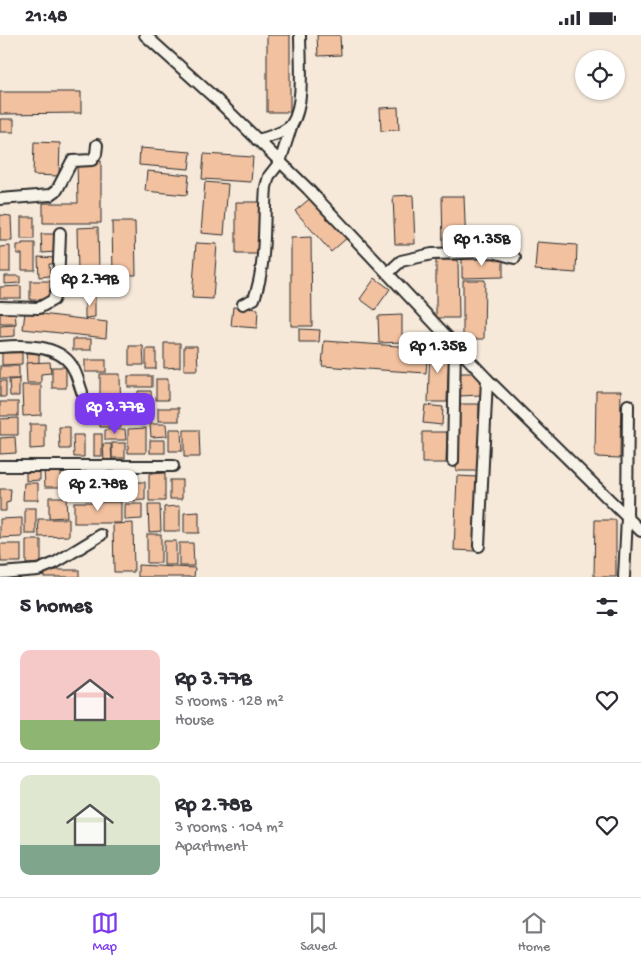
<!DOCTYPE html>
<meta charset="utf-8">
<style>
:root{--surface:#fff;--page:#f7f7f7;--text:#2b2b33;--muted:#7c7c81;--line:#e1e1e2;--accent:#7c3aed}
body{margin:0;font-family:"Gochi Hand",sans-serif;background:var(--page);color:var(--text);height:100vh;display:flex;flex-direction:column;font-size:19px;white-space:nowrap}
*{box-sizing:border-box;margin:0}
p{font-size:16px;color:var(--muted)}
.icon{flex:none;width:28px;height:28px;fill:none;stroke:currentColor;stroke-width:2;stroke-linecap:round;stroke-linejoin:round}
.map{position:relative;height:542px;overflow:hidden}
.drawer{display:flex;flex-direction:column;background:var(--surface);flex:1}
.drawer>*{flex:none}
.buttons{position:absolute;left:575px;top:15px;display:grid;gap:10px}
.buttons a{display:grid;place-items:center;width:50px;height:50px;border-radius:50%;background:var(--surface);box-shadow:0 1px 4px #0004;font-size:25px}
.price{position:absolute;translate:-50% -42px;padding:0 11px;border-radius:10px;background:#fff;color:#222;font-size:16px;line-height:32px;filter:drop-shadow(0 1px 2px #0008)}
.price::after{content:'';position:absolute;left:50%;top:30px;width:15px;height:11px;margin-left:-8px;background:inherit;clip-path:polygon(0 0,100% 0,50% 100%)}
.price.current{background:var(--accent);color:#fff}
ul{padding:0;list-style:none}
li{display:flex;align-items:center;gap:15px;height:125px;padding:0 20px}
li+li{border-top:1px solid var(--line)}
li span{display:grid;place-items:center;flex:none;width:140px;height:100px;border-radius:10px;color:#555}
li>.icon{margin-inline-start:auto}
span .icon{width:60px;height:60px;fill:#fffc;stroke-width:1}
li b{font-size:21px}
h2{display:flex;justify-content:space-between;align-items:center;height:60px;padding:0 20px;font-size:21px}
.status{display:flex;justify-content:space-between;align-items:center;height:35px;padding:0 25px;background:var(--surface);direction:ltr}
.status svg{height:14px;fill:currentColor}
.tabs{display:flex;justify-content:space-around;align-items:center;height:70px;border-top:1px solid var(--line);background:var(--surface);font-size:14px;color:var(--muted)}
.tabs a{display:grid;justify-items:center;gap:2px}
.tabs .current{color:var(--accent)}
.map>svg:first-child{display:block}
</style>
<div class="status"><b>21:48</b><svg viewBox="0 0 49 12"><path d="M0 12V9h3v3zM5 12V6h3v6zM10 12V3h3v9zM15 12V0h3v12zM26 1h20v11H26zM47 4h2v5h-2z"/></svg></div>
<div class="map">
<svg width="641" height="542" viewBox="0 0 641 542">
<rect width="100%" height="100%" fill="#f6e9da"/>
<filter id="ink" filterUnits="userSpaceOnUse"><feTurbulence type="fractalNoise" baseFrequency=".02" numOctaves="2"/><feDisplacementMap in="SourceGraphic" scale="10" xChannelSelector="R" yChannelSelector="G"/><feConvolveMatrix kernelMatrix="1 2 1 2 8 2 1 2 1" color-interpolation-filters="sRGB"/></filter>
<g filter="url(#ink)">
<g fill="#f1c1a0" stroke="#2b2b2b">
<rect x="267" y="0" width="23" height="77"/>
<path d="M317 0H340L341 20 318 21Z"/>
<path d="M0 57H81V78L0 79Z"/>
<path d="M398 72 399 95 381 96 380 73Z"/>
<rect x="0" y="84" width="14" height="13"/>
<path d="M34 107 60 108 59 141 33 140Z"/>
<path d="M140 113 191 117 189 134 139 130Z"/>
<path d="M204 119 253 122 251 147 202 144Z"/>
<path d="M77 126H101V188H43V168H78Z"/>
<path d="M147 136 189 140 187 160 145 156Z"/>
<path d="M205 147 228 149 224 200 201 198Z"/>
<path d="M413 160 415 209H395L393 161Z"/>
<path d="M313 161 348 202 331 217 295 176Z"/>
<path d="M442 161H464L466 213 443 214Z"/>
<path d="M236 167H260L261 219H236Z"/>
<path d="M0 180 11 181 12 206H0Z"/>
<rect x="21" y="182" width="13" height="22"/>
<path d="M112 187H135L136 240H113Z"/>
<path d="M98 192 99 236 78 237 77 193Z"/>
<path d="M41 199H56V217L42 218Z"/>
<path d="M311 202 312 291H291V203Z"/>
<path d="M537 207 577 210 576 238 535 235Z"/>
<path d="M22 208H35V235H22V219H17V210H22Z"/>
<path d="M196 208 217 209 213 264 192 263Z"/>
<path d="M10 211V237H0V212Z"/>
<path d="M503 221V242L462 243V222Z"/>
<path d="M38 222 56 223 55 229H49L50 241 39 242Z"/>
<path d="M436 225H458L459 283H436Z"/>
<rect x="81" y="239" width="16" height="18"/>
<path d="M5 241H20V248L5 249Z"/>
<path d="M375 243 390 254 375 275 360 264Z"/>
<path d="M463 245H485L484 304H463Z"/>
<rect x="30" y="246" width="20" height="19"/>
<path d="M21 251V263H0V252Z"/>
<path d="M85 261H95V282L85 283Z"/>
<path d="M233 272 258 274 257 293 231 291Z"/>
<path d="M15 274 16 289H0V275Z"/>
<path d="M25 277 107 287 106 303 23 294Z"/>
<path d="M402 280V307L379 308 378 281Z"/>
<path d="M15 290V301L0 302V291Z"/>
<path d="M299 294 320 295 319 307H299Z"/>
<rect x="73" y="304" width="18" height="11"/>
<path d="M324 306 428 313 426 338 322 331Z"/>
<path d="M164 308H180V332L164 333Z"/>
<path d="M129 311H143L144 330H129Z"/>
<path d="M184 311H197L198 335H184Z"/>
<path d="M430 311 449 312 447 367H428Z"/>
<path d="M22 314V329L2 330V315Z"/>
<rect x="146" y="314" width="10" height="20"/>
<path d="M39 316V328L27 329 26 317Z"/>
<rect x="85" y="325" width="21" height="12"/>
<path d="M50 327 51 338 41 339V348H27L26 328Z"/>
<rect x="0" y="331" width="19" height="13"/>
<rect x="52" y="332" width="14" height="21"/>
<path d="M459 338H480L481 360 459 361Z"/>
<path d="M100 339H120L121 392H100V377H86V365H100Z"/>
<rect x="128" y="341" width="24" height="11"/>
<path d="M19 344V361H10L9 345Z"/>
<rect x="156" y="344" width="12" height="21"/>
<rect x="0" y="346" width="6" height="16"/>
<path d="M22 350H41V380L23 381Z"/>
<path d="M138 356H151L152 378H138Z"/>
<path d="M596 356H621L620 423 595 422Z"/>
<rect x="125" y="364" width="11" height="22"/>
<rect x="0" y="367" width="18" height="14"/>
<path d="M457 369H479L478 436H456Z"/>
<path d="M425 370 443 372 442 390 423 388Z"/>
<rect x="158" y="373" width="21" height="13"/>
<path d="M18 383V400H0V384Z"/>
<path d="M30 389H45V413L30 414Z"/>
<path d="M150 389H166L167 401 151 402Z"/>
<path d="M59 392H70V414H60Z"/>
<path d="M146 393V418H128V394Z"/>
<path d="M125 394 126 405H105V395Z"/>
<path d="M169 394H181L182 416H169Z"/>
<path d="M184 395H199L200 422H184Z"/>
<path d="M422 397H447L446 428H422Z"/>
<rect x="94" y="399" width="8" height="22"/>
<path d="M73 400H84V422H74Z"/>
<path d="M15 402 16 418 0 419V403Z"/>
<rect x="150" y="405" width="15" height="13"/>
<rect x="112" y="408" width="13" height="15"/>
<path d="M103 409H111L112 426H104Z"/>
<path d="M26 434H40V445L26 446Z"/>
<path d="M44 434H61V452H45Z"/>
<path d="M165 438V466H149V439Z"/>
<path d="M457 441 478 442 475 516 454 515Z"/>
<path d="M95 442H120V463H96Z"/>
<path d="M74 444H91V459L75 460Z"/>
<rect x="170" y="445" width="12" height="19"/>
<path d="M124 447H145V465L124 466Z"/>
<path d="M24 448H38V465H23Z"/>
<path d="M0 454H11L10 467 6 468V476H0Z"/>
<path d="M49 462H66L67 482 49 483Z"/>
<rect x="74" y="467" width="47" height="21"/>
<path d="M125 469H142V484L125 485Z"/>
<path d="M148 470H160L161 496 149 497Z"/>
<path d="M180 471V496H164V472Z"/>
<rect x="25" y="473" width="11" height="26"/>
<path d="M199 477V498H184V478Z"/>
<path d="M22 483V502L0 503V484Z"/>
<path d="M38 484H69V501L39 502Z"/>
<path d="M595 485H616V542H594Z"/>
<path d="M133 488 134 537H114L113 489Z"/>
<rect x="147" y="499" width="14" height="29"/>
<path d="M26 505H41V528L26 529Z"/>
<rect x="164" y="506" width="12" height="24"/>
<path d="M179 508H193L194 531H179Z"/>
<path d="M0 509H21V527H1Z"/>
<path d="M138 530 195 533 194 542H138Z"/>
<rect x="44" y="535" width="35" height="7"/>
</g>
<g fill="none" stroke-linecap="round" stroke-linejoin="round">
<g stroke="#2b2b2b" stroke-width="14">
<g id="minor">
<path d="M145 0 218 66 308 154 487 344 641 496"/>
<path d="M257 105C266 103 287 97 292 89 305 69 300 23 300 0"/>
<path d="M0 164 50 160 57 155 72 126 92 125 96 119 97 110"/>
<path d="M388 238 401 226 432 219 493 217 515 223"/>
<path d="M243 269 254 264C267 229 263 189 266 152L269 141 280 127 292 89"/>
<path d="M0 272 39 273 53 265 58 253 60 198"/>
<path d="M0 312C23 310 58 309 72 331 77 339 79 349 82 357"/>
<path d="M453 426 455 309"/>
<path d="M0 431H173"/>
<path d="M479 511 487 344"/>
<path d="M0 538 38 535 55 528 101 500"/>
<path d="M624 542 627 483 628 370"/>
</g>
</g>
<use href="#minor" stroke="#f7f3e8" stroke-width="10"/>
</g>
</g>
</svg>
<div class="buttons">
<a><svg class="icon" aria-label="locate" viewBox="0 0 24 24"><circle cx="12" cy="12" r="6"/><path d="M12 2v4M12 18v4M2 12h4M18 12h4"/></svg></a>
</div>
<b class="price" style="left:482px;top:232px">Rp 1.35B</b>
<b class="price" style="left:90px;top:272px">Rp 2.79B</b>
<b class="price" style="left:438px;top:339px">Rp 1.35B</b>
<b class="price current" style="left:115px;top:400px">Rp 3.77B</b>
<b class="price" style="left:98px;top:477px">Rp 2.78B</b>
</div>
<section class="drawer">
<h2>5 homes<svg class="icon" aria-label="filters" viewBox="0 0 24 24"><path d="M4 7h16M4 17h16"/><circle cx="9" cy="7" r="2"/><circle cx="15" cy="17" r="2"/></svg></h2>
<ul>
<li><span style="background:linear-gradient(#f6c9c9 70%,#8fb573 0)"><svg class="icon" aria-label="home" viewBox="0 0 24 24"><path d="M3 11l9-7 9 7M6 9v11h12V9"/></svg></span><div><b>Rp 3.77B</b><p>5 rooms · 128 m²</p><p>House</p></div><svg class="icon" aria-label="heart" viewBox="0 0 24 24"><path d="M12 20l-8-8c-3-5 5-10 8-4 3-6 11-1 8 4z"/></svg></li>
<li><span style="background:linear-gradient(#dfe7d0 70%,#7fa58c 0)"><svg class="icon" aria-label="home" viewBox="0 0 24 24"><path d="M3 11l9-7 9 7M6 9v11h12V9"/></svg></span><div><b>Rp 2.78B</b><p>3 rooms · 104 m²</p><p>Apartment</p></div><svg class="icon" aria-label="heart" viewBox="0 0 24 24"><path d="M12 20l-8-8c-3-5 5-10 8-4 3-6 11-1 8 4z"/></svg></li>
</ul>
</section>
<nav class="tabs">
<a class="current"><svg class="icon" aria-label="map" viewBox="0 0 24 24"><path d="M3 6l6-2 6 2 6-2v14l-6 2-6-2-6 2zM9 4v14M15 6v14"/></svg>Map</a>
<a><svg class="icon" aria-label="saved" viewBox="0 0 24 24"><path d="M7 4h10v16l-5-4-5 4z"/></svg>Saved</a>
<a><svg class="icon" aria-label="home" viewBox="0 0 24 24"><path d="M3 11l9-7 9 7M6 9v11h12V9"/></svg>Home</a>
</nav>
